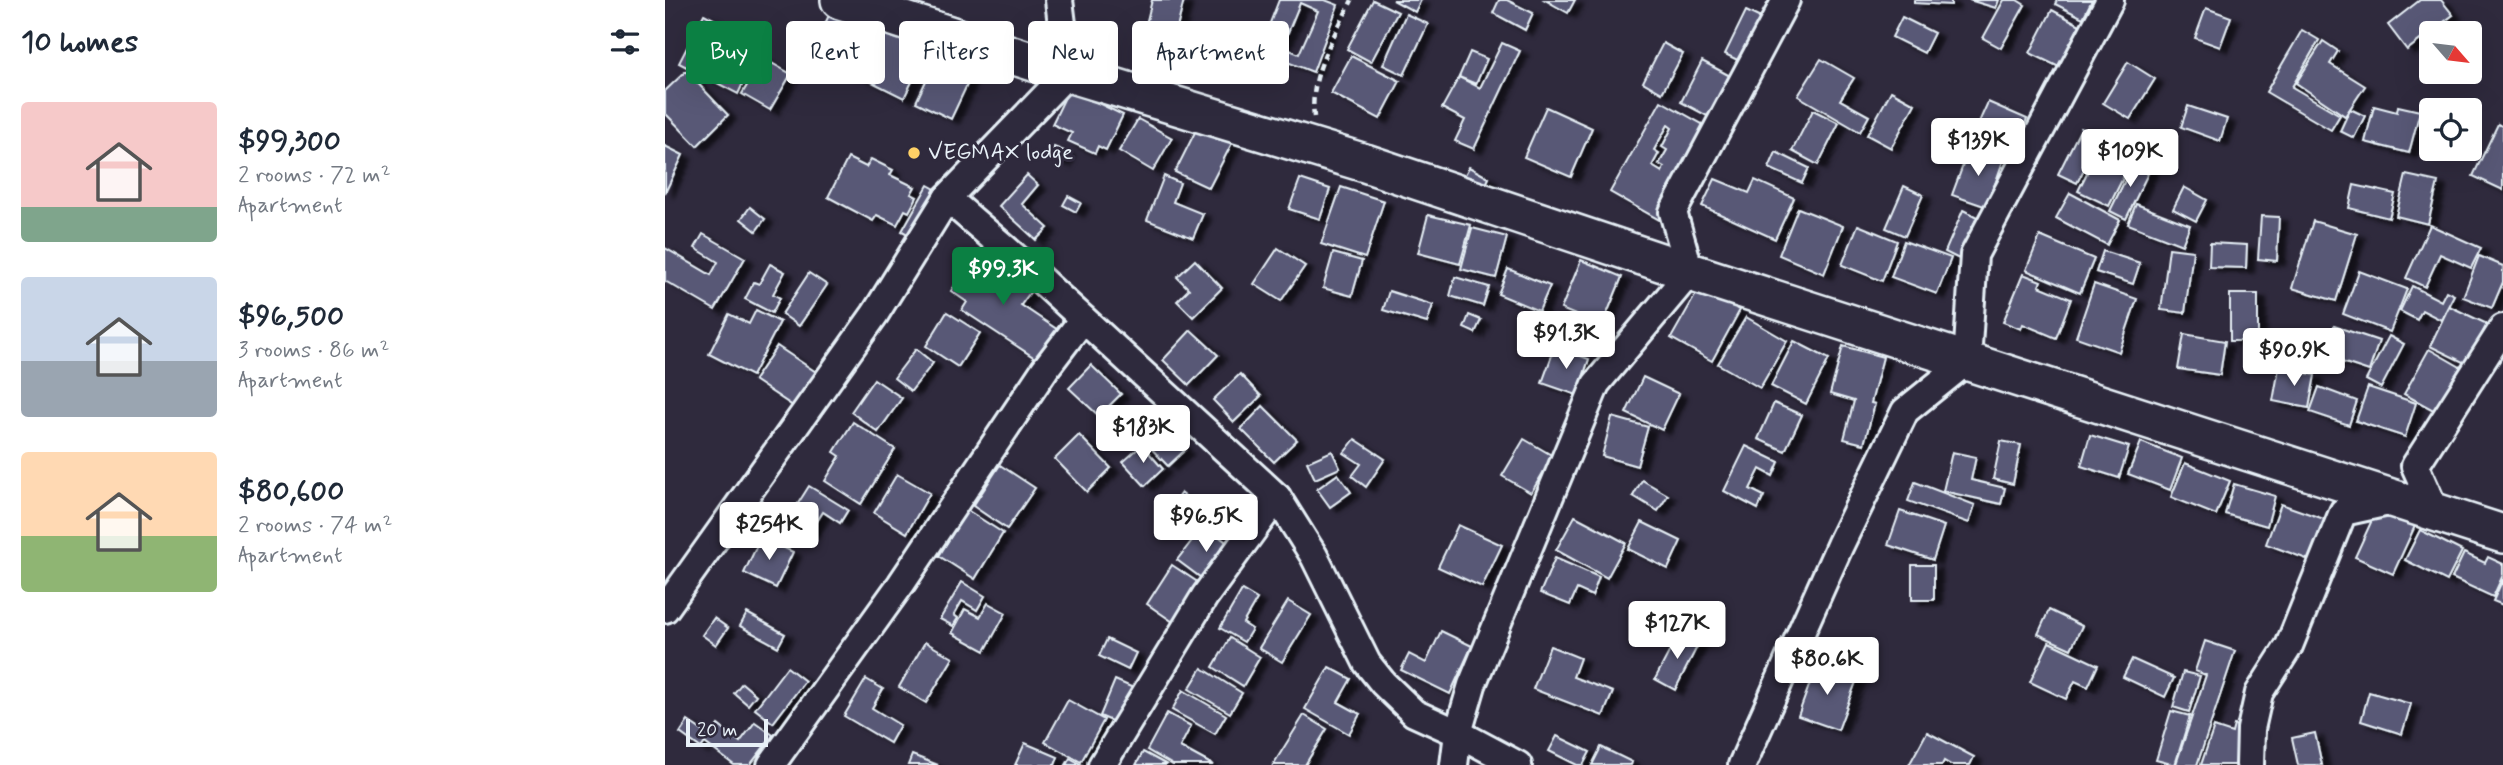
<!DOCTYPE html>
<meta charset="utf-8">
<style>
:root{--surface:#fff;--page:#f2f2f3;--text:#1f2937;--muted:#747a83;--accent:#0b8043}
body{margin:0;font-family:Mynerve,sans-serif;background:var(--page);color:var(--text);height:100vh;display:flex;flex-direction:column;font-size:26px;white-space:nowrap}
*{box-sizing:border-box;margin:0}
p{font-size:23px;color:var(--muted)}
.icon{flex:none;width:38px;height:38px;fill:none;stroke:currentColor;stroke-width:2;stroke-linecap:round;stroke-linejoin:round}
.map{position:relative;flex:1;overflow:hidden}
.sheet{display:flex;flex-direction:column;background:var(--surface);width:665px}
.sheet>*{flex:none}
.hud{position:absolute;left:21px;top:21px;width:665px;height:63px;display:flex;gap:14px}
.needle{width:46px;rotate:118deg}
.buttons{position:absolute;left:1754px;top:21px;display:grid;gap:14px}
.buttons a{display:grid;place-items:center;width:63px;height:63px;border-radius:7px;background:var(--surface);box-shadow:0 7px 28px #0002;font-size:35px}
.scale{position:absolute;left:21px;bottom:18px;width:82px;box-sizing:border-box;padding-left:7px;border:4px solid #e8f1f8;border-top:0;font-size:19px;line-height:24px;white-space:nowrap;color:#e8f1f8;-webkit-text-stroke:5px #2f2a3d;paint-order:stroke}
.price{position:absolute;translate:-50% -60px;padding:0 16px;border-radius:7px;background:#fff;color:#222;font-size:23px;line-height:46px;filter:drop-shadow(0 2px 4px #0008)}
.price::after{content:'';position:absolute;left:50%;top:42px;width:21px;height:16px;margin-left:-10px;background:inherit;clip-path:polygon(0 0,100% 0,50% 100%)}
.price.selected{background:var(--accent);color:#fff}
ul{padding:0;list-style:none}
li{display:flex;align-items:center;gap:21px;height:175px;padding:0 21px}
li span{display:grid;place-items:center;flex:none;width:196px;height:140px;border-radius:7px;color:#555}
li>.icon{margin-inline-start:auto}
span .icon{width:84px;height:84px;fill:#fffc;stroke-width:1}
li b{font-size:30px}
h2{display:flex;justify-content:space-between;align-items:center;height:84px;padding:0 21px;font-size:30px}
.pill{padding:0 24px;border-radius:7px;background:var(--surface);box-shadow:0 7px 28px #0002;font-size:24px;line-height:63px}
.pill.selected{background:var(--accent);color:#fff}
main{display:flex;flex:1;min-height:0}
.map>svg:first-child{display:block}
</style>
<main>
<section class="sheet">
<h2>10 homes<svg class="icon" aria-label="filters" viewBox="0 0 24 24"><path d="M4 7h16M4 17h16"/><circle cx="9" cy="7" r="2"/><circle cx="15" cy="17" r="2"/></svg></h2>
<ul>
<li><span style="background:linear-gradient(#f6c9c9 75%,#7fa58c 0)"><svg class="icon" aria-label="home" viewBox="0 0 24 24"><path d="M3 11l9-7 9 7M6 9v11h12V9"/></svg></span><div><b>$99,300</b><p>2 rooms · 72 m²</p><p>Apartment</p></div></li>
<li><span style="background:linear-gradient(#c9d6e8 60%,#9aa5b1 0)"><svg class="icon" aria-label="home" viewBox="0 0 24 24"><path d="M3 11l9-7 9 7M6 9v11h12V9"/></svg></span><div><b>$96,500</b><p>3 rooms · 86 m²</p><p>Apartment</p></div></li>
<li><span style="background:linear-gradient(#ffd9b3 60%,#8fb573 0)"><svg class="icon" aria-label="home" viewBox="0 0 24 24"><path d="M3 11l9-7 9 7M6 9v11h12V9"/></svg></span><div><b>$80,600</b><p>2 rooms · 74 m²</p><p>Apartment</p></div></li>
</ul>
</section>
<div class="map">
<svg width="1838" height="765" viewBox="0 0 1838 765">
<defs>
<filter id="shadow"><feDropShadow dx="8" dy="4.5" stdDeviation="2" flood-color="#0009"/></filter>
</defs>
<rect width="100%" height="100%" fill="#2f2a3d"/>
<filter id="ink" filterUnits="userSpaceOnUse"><feTurbulence type="fractalNoise" baseFrequency=".0143" numOctaves="2"/><feDisplacementMap in="SourceGraphic" scale="14" xChannelSelector="R" yChannelSelector="G"/><feConvolveMatrix kernelMatrix="1 2 1 2 8 2 1 2 1" color-interpolation-filters="sRGB"/></filter>
<g filter="url(#ink)">
<g fill="#595976" stroke="#e8f1f8" stroke-width="2" fill-rule="evenodd" filter="url(#shadow)">
<path d="M487 0H519L507 48 477 41Z"/>
<path d="M614 0H660L673 5 648 72 594 51ZM635 3 653 11 634 54 617 47Z"/>
<path d="M708 0 733 12 706 62 682 49Z"/>
<path d="M728 0H756L750 12Z"/>
<path d="M834 0H842L868 13 860 30 828 13Z"/>
<path d="M880 0H910L903 13Z"/>
<path d="M1249 0H1286V5L1249 3Z"/>
<path d="M1304 0H1334L1331 8Z"/>
<path d="M1339 0H1352L1360 5 1336 48 1318 38Z"/>
<path d="M1392 0H1427L1418 18 1390 4Z"/>
<path d="M1755 0H1776L1788 15 1742 50 1723 25Z"/>
<path d="M1541 8 1566 17 1555 47 1530 38Z"/>
<path d="M1387 10 1415 25 1394 67 1365 53Z"/>
<path d="M166 11 207 31 186 75 145 55Z"/>
<path d="M1081 11 1108 24 1087 67 1060 54Z"/>
<path d="M39 14 56 23 52 32 67 40 55 65 81 77 73 94 14 63Z"/>
<path d="M741 14 763 24 739 75 718 65Z"/>
<path d="M1237 17 1269 33 1259 53 1227 37Z"/>
<path d="M213 28 262 51 239 98 191 74Z"/>
<path d="M1637 30 1654 40 1627 87 1675 115 1666 130 1601 92Z"/>
<path d="M1658 41 1673 51 1665 64 1700 86 1680 116 1631 83Z"/>
<path d="M71 43 126 74 105 110 77 94 87 77 60 61Z"/>
<path d="M837 43 855 51 809 149 790 141 800 120 777 108 794 77 815 88Z"/>
<path d="M998 43 1018 54 997 93 978 82Z"/>
<path d="M805 52 822 59 811 84 794 77Z"/>
<path d="M274 53 309 70 286 119 251 102Z"/>
<path d="M686 56 735 81 715 119 666 93Z"/>
<path d="M1156 59 1189 78 1175 100 1204 116 1195 132 1133 96Z"/>
<path d="M1037 61 1067 77 1046 118 1016 102Z"/>
<path d="M1463 62 1490 79 1465 119 1438 103Z"/>
<path d="M21 71 63 115 32 146 0 113V91Z"/>
<path d="M404 89 458 115 441 150 433 146 430 153 403 141 407 133 387 124Z"/>
<path d="M1226 91 1250 104 1226 148 1202 135Z"/>
<path d="M996 101 1044 128 1000 223 945 192ZM1003 125 1007 128 997 147 1002 150 994 164 999 167 997 172 987 166 994 153 989 150Z"/>
<path d="M1323 102 1362 119 1345 158 1306 140Z"/>
<path d="M1523 106 1562 119 1555 141 1516 127Z"/>
<path d="M1709 106 1732 112 1733 106 1755 111 1744 153 1700 142Z"/>
<path d="M881 107 927 128 906 177 859 157Z"/>
<path d="M1685 109 1700 116 1689 138 1675 131Z"/>
<path d="M1148 110 1174 123 1153 165 1127 151Z"/>
<path d="M473 119 507 138 488 171 454 151Z"/>
<path d="M1833 124 1838 127V190L1808 176Z"/>
<path d="M533 126 567 143 544 188 510 172Z"/>
<path d="M1416 128 1435 138 1412 183 1393 174Z"/>
<path d="M1439 139 1470 154 1444 206 1413 191Z"/>
<path d="M0 146 18 155 0 193Z"/>
<path d="M389 147 402 152 398 162 386 157Z"/>
<path d="M1304 149 1338 161 1322 207 1287 195Z"/>
<path d="M1111 152 1144 168 1137 183 1104 168Z"/>
<path d="M183 158 201 167 206 159 228 170 225 175 250 187 246 194 252 197 244 212 240 210 232 225 212 215 208 221 163 197Z"/>
<path d="M1470 160 1486 167 1461 219 1445 211Z"/>
<path d="M804 167 824 178 817 193 796 182Z"/>
<path d="M362 175 373 185 357 204 383 228 371 240 334 206Z"/>
<path d="M1741 175 1773 182 1763 224 1731 216Z"/>
<path d="M499 176 515 183 508 202 538 214 528 238 482 220Z"/>
<path d="M635 179 665 189 655 219 624 209Z"/>
<path d="M1050 179 1084 193 1090 180 1129 198 1110 239 1037 206Z"/>
<path d="M263 185 279 194 254 240 237 231Z"/>
<path d="M1689 185 1730 194 1724 218 1684 208Z"/>
<path d="M1239 186 1258 195 1240 236 1221 228Z"/>
<path d="M676 187 719 201 700 258 656 244Z"/>
<path d="M1519 187 1542 200 1531 221 1508 209Z"/>
<path d="M1405 193 1455 220 1442 245 1391 218Z"/>
<path d="M403 196 416 203 411 212 398 205Z"/>
<path d="M1471 204 1525 225 1517 245 1463 224Z"/>
<path d="M85 207 100 219 91 231 76 219Z"/>
<path d="M1133 208 1178 226 1159 274 1114 255Z"/>
<path d="M1298 210 1312 217 1294 259 1280 252Z"/>
<path d="M763 215 806 225 795 264 753 253Z"/>
<path d="M1596 216 1614 217 1612 261 1593 259Z"/>
<path d="M1648 221 1692 234 1671 301 1627 288Z"/>
<path d="M1193 225 1232 241 1217 281 1177 265Z"/>
<path d="M1765 225 1816 248 1806 268 1775 254 1760 287 1741 278Z"/>
<path d="M807 228 842 237 831 278 796 269Z"/>
<path d="M38 234 80 258 50 310 0 281V248L46 275 53 262 30 248Z"/>
<path d="M1375 236 1429 259 1415 293 1361 270Z"/>
<path d="M1239 241 1286 258 1272 294 1226 277Z"/>
<path d="M1545 243 1582 245 1581 268 1544 267Z"/>
<path d="M613 248 640 266 616 301 589 284Z"/>
<path d="M1504 248 1528 251 1520 313 1496 310Z"/>
<path d="M1438 251 1475 263 1468 284 1431 272Z"/>
<path d="M668 253 697 261 687 296 658 288Z"/>
<path d="M311 254 366 291 356 305 393 330 373 360 297 310 302 302 286 291Z"/>
<path d="M1814 256 1838 266V282L1827 308 1798 297Z"/>
<path d="M530 260 557 288 528 317 512 301 524 289 512 277Z"/>
<path d="M916 260 957 277 937 326 896 309Z"/>
<path d="M105 264 120 272 108 294 115 298 107 313 80 299 89 282 94 284Z"/>
<path d="M843 269 885 286 874 311 833 294Z"/>
<path d="M1694 271 1742 289 1725 332 1678 314Z"/>
<path d="M144 273 162 285 134 326 117 314Z"/>
<path d="M1358 274 1376 281 1374 286 1406 299 1391 338 1358 324 1356 329 1338 322Z"/>
<path d="M790 277 824 287 818 306 785 296Z"/>
<path d="M1429 284 1472 299 1454 352 1411 337Z"/>
<path d="M1747 286 1776 301 1781 291 1789 295 1776 320 1757 310 1752 320 1735 311Z"/>
<path d="M1035 287 1075 310 1047 361 1006 338Z"/>
<path d="M724 291 768 305 762 323 718 310Z"/>
<rect x="1565" y="294" width="28" height="47"/>
<path d="M1784 306 1822 324 1802 364 1765 346Z"/>
<path d="M91 310 115 322 87 376 44 354 64 314 84 324Z"/>
<path d="M282 312 315 333 293 367 261 346Z"/>
<path d="M804 315 816 320 810 333 799 328Z"/>
<path d="M891 316 934 329 928 349 885 336Z"/>
<path d="M1081 317 1122 341 1095 388 1053 364Z"/>
<path d="M1669 326 1714 341 1704 371 1659 356Z"/>
<path d="M526 330 553 355 524 385 498 360Z"/>
<path d="M1519 334 1560 341 1555 375 1513 369Z"/>
<path d="M1724 336 1739 344 1716 388 1701 380Z"/>
<path d="M1129 341 1164 359 1141 404 1106 386Z"/>
<path d="M112 346 154 374 131 408 89 380Z"/>
<path d="M1178 346 1218 357 1206 403 1210 404 1199 444 1179 439 1189 401 1165 394Z"/>
<path d="M890 347 924 359 912 395 877 383Z"/>
<path d="M251 349 268 363 246 391 229 378Z"/>
<path d="M1764 349 1797 368 1772 412 1739 394Z"/>
<path d="M426 365 456 394 434 416 404 388Z"/>
<path d="M1614 368 1650 375 1644 408 1608 401Z"/>
<path d="M575 374 596 396 569 422 548 400Z"/>
<path d="M978 377 1014 394 997 430 961 413Z"/>
<path d="M209 379 237 398 213 432 186 412Z"/>
<path d="M1654 387 1692 401 1684 425 1645 412Z"/>
<path d="M1703 387 1751 403 1740 437 1691 421Z"/>
<path d="M1109 403 1137 415 1120 451 1093 439Z"/>
<path d="M598 406 632 440 609 462 576 429Z"/>
<path d="M947 417 983 427 972 466 937 456Z"/>
<path d="M188 422 230 449 196 504 160 481 175 456 169 452Z"/>
<path d="M497 426 520 450 503 466 480 442Z"/>
<path d="M414 435 446 468 422 492 390 459Z"/>
<path d="M1425 435 1464 447 1454 478 1416 466Z"/>
<path d="M690 439 720 459 701 487 687 476 696 464 679 453Z"/>
<path d="M859 439 888 456 866 493 837 476Z"/>
<path d="M1336 441 1356 445 1348 484 1328 479Z"/>
<path d="M1476 442 1517 458 1505 490 1463 474Z"/>
<path d="M477 445 498 469 480 486 458 462Z"/>
<path d="M1081 446 1114 462 1108 476 1095 469 1085 489 1099 496 1093 509 1059 491Z"/>
<path d="M667 451 675 468 650 479 642 462Z"/>
<path d="M1287 452 1311 457 1306 480 1340 488 1336 504 1278 491Z"/>
<path d="M1520 463 1565 481 1551 515 1506 497Z"/>
<path d="M335 465 370 488 342 529 308 506Z"/>
<path d="M232 474 265 493 242 533 209 513Z"/>
<path d="M673 474 686 492 665 507 652 489Z"/>
<path d="M977 480 1003 495 993 511 968 496Z"/>
<path d="M1250 482 1310 505 1304 523 1243 501Z"/>
<path d="M1569 484 1610 496 1602 526 1560 514Z"/>
<path d="M144 486 183 510 175 523 158 512 144 534 122 521Z"/>
<path d="M516 493 532 505 520 521 504 509Z"/>
<path d="M1616 504 1662 520 1647 561 1601 544Z"/>
<path d="M1712 509 1750 526 1728 574 1690 557Z"/>
<path d="M302 510 338 533 310 579 274 556Z"/>
<path d="M1235 511 1279 526 1268 560 1223 545Z"/>
<path d="M910 516 961 543 942 578 891 550Z"/>
<path d="M977 522 1016 541 1003 569 963 549Z"/>
<path d="M539 525 569 548 543 583 512 560Z"/>
<path d="M793 525 837 545 817 587 773 567Z"/>
<path d="M1755 530 1797 551 1782 581 1740 560Z"/>
<path d="M96 537 128 552 111 588 79 573Z"/>
<path d="M1799 553 1820 563 1823 557 1838 564V575L1828 597 1787 578Z"/>
<path d="M890 558 934 577 927 596 912 589 905 605 875 593Z"/>
<path d="M507 565 540 587 514 626 482 604Z"/>
<rect x="1247" y="565" width="22" height="35"/>
<path d="M1838 579V605L1828 601Z"/>
<path d="M297 582 320 596 312 610 297 601 289 615 293 618 288 626 275 619Z"/>
<path d="M577 590 592 599 578 623 587 629 579 642 555 628Z"/>
<path d="M623 601 646 615 617 662 594 648Z"/>
<path d="M323 603 341 613 320 651 287 633 300 609 315 617Z"/>
<path d="M1384 610 1417 626 1406 649 1373 634Z"/>
<path d="M82 613 120 634 113 647 75 626Z"/>
<path d="M49 618 63 628 51 645 37 635Z"/>
<path d="M776 631 807 646 785 694 736 670 744 654 761 663Z"/>
<path d="M1014 633 1034 643 1010 690 990 679Z"/>
<path d="M565 638 595 657 578 686 548 667Z"/>
<path d="M442 639 471 653 463 670 434 656Z"/>
<path d="M1540 641 1570 651 1532 765H1515L1511 764 1541 675 1530 671Z"/>
<path d="M260 642 288 658 261 703 234 687Z"/>
<path d="M1384 642 1433 665 1423 687 1410 681 1401 699 1365 682Z"/>
<path d="M885 646 915 658 908 677 948 692 938 716 868 689Z"/>
<path d="M1467 659 1509 678 1500 697 1458 677Z"/>
<path d="M1152 664 1192 679 1173 730 1133 716Z"/>
<path d="M122 667 140 681 108 723 90 709Z"/>
<path d="M664 667 686 679 673 702 695 714 684 734 640 709Z"/>
<path d="M537 668 577 693 565 713 524 689Z"/>
<path d="M1518 672 1535 676 1524 712 1508 707Z"/>
<path d="M201 679 218 689 207 708 235 725 225 743 179 716Z"/>
<path d="M450 680 473 690 458 726 435 716Z"/>
<path d="M77 683 91 695 83 705 69 693Z"/>
<path d="M518 690 561 715 550 734 507 710Z"/>
<path d="M1704 692 1746 704 1737 734 1696 721Z"/>
<path d="M403 700 439 720 416 762 380 742Z"/>
<path d="M1506 711 1525 716 1510 765 1491 760Z"/>
<path d="M502 713 526 726 515 747 548 765H508L482 750Z"/>
<path d="M639 715 662 729 640 765H608Z"/>
<path d="M23 721 45 736 36 748 15 733Z"/>
<path d="M90 722 108 735 85 765H69L40 743 53 725 75 742Z"/>
<path d="M1569 725 1593 732 1582 765H1536L1549 727 1567 733Z"/>
<path d="M1262 732 1309 757 1305 765H1286L1279 761 1277 765H1244Z"/>
<path d="M1650 733 1657 765H1633L1627 738Z"/>
<path d="M892 736 925 752 918 765H912L884 751Z"/>
<path d="M360 743 393 757 390 765H350Z"/>
<path d="M936 747 967 762 966 765H927Z"/>
<path d="M478 752 502 765H471Z"/>
<path d="M247 755 273 765H243Z"/>
<path d="M405 758 417 765H401Z"/>
</g>
<g fill="none" stroke-linecap="round" stroke-linejoin="round">
<g stroke="#e8f1f8" stroke-width="32">
<g id="street">
<path d="M282 198 365 270 612 497 649 556 702 663 718 683 749 713 793 733 853 765"/>
<path d="M1770 511 1750 466 1838 328"/>
<path d="M0 609 210 314 282 198 403 73 394 0"/>
<path d="M106 765 236 584 380 369 418 319"/>
<path d="M437 765 540 596 612 497"/>
<path d="M789 765 793 733 807 685 931 384 1025 272 1008 212 1121 0"/>
<path d="M1077 765 1175 545 1240 411 1302 361 1309 255 1445 0"/>
<path d="M1585 765 1586 729 1594 693 1624 646 1678 512 1728 501"/>
</g>
</g>
<g stroke="#e8f1f8" stroke-width="42">
<path id="secondary" d="M175 0 403 73 700 163 1025 272 1838 534"/>
</g>
<path stroke="#e8f1f8" stroke-width="4.5" stroke-dasharray="7 5" stroke-linecap="butt" d="M649 117C644 74 669 37 687 0"/>
<use href="#street" stroke="#2f2a3d" stroke-width="26"/>
<use href="#secondary" stroke="#2f2a3d" stroke-width="37"/>
</g>
</g>
<circle fill="#ffd166" stroke="#2f2a3d" stroke-width="2.5" cx="249" cy="153" r="7"/>
<g text-anchor="middle" dominant-baseline="central" stroke-width="6" stroke-linejoin="round" paint-order="stroke">
<g font-size="23" fill="#e8f1f8" stroke="#2f2a3d" text-anchor="start">
<text x="263" y="153">VEGMAX lodge</text>
</g>
</g>
</svg>
<div class="buttons">
<a><svg class="needle" viewBox="-14 -14 28 28"><path d="M0-13l5 13h-10z" fill="#e53935"/><path d="M0 13l5-13h-10z" fill="#747a83"/></svg></a>
<a><svg class="icon" aria-label="locate" viewBox="0 0 24 24"><circle cx="12" cy="12" r="6"/><path d="M12 2v4M12 18v4M2 12h4M18 12h4"/></svg></a>
</div>
<div class="scale">20 m</div>
<b class="price" style="left:1313px;top:178px">$139K</b>
<b class="price" style="left:1465px;top:189px">$109K</b>
<b class="price selected" style="left:338px;top:307px">$99.3K</b>
<b class="price" style="left:901px;top:371px">$91.3K</b>
<b class="price" style="left:1629px;top:388px">$90.9K</b>
<b class="price" style="left:478px;top:465px">$183K</b>
<b class="price" style="left:541px;top:554px">$96.5K</b>
<b class="price" style="left:104px;top:562px">$254K</b>
<b class="price" style="left:1012px;top:661px">$127K</b>
<b class="price" style="left:1162px;top:697px">$80.6K</b>
<div class="hud">
<a class="pill selected">Buy</a>
<a class="pill">Rent</a>
<a class="pill">Filters</a>
<a class="pill">New</a>
<a class="pill">Apartment</a>
</div>
</div>
</main>
